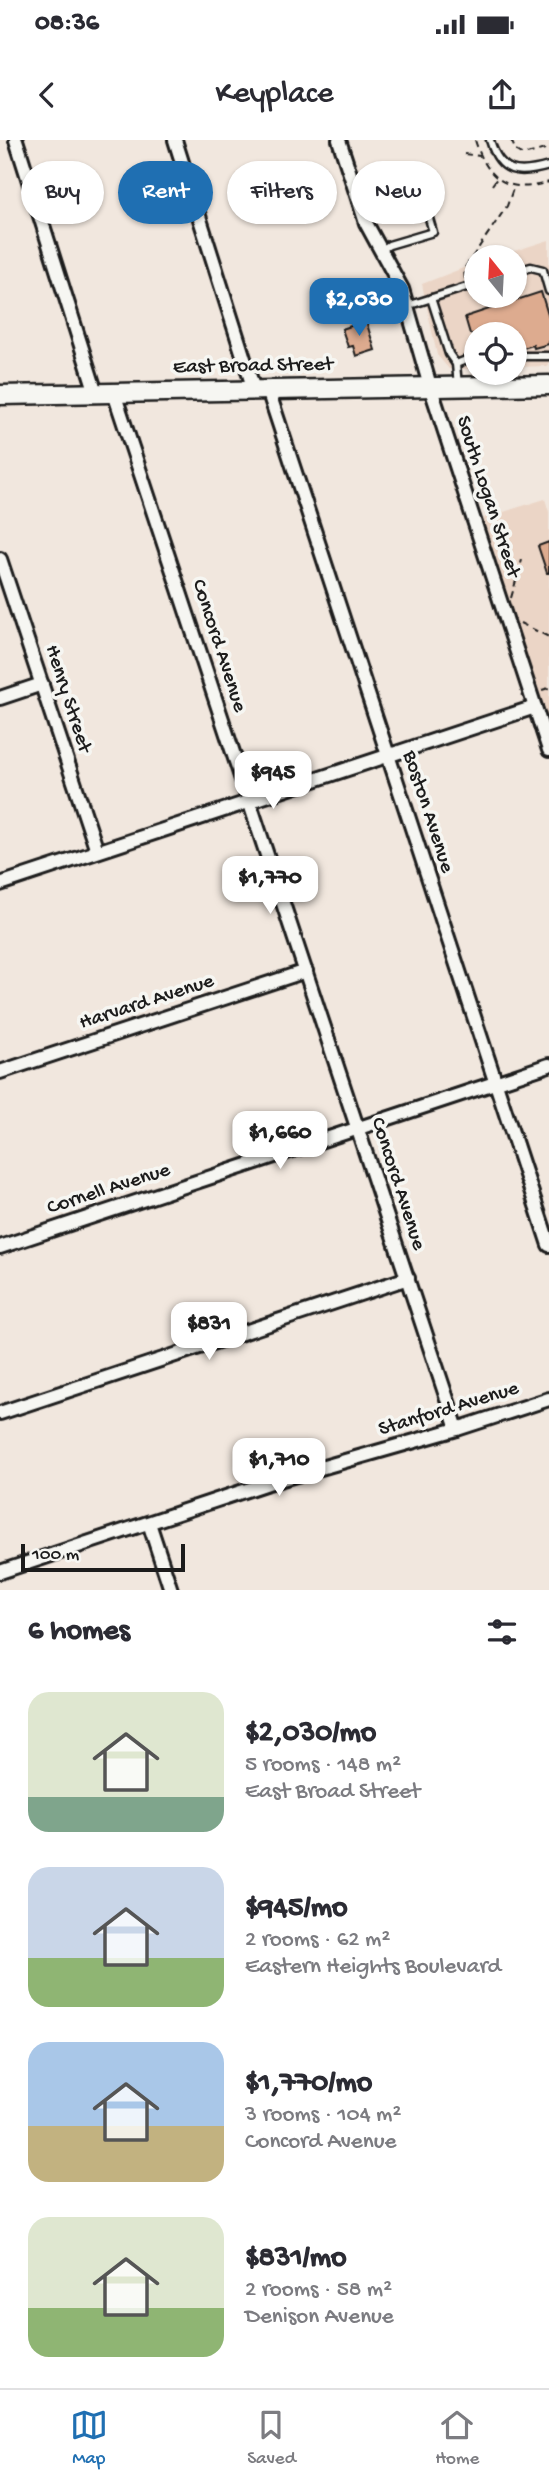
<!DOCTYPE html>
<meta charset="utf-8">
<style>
:root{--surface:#fff;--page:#f2f2f3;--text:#2b2b33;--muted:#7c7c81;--line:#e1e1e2;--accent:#1f6fb2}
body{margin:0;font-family:"Gochi Hand",sans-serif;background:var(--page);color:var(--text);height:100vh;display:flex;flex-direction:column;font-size:26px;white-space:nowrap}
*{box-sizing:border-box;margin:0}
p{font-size:23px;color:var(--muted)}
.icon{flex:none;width:38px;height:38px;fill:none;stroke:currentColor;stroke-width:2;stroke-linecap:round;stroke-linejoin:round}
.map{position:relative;height:1450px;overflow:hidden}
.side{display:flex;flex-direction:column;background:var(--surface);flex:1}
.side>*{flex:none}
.guide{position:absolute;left:21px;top:21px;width:508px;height:63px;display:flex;gap:14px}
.needle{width:46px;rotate:342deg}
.tools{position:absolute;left:464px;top:105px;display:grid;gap:14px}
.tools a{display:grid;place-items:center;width:63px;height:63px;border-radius:50%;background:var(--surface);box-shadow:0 2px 5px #0004;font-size:35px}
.scale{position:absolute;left:21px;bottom:18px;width:164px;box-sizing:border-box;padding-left:7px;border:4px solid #1c1c1c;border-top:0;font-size:19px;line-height:24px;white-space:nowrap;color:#1c1c1c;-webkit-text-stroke:5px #f6f6f2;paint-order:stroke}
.price{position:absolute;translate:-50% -60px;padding:0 16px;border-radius:14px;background:#fff;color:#222;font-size:23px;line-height:46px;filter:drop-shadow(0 2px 4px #0008)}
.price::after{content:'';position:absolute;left:50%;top:42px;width:21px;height:16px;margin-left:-10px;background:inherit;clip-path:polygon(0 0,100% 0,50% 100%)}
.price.selected{background:var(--accent);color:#fff}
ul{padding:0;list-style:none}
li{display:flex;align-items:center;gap:21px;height:175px;padding:0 28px}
li span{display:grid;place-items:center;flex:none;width:196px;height:140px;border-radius:21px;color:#555}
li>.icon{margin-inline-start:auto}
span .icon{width:84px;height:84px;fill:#fffc;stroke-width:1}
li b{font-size:30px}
h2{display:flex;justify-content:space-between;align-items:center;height:84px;padding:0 28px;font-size:30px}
.tag{padding:0 24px;border-radius:32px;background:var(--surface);box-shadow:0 2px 5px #0004;font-size:24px;line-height:63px}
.tag.selected{background:var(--accent);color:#fff}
.status{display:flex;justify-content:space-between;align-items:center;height:49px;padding:0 35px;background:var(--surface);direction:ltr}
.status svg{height:19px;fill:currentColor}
header{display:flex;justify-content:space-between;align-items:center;height:91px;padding:0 28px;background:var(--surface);font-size:32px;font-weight:600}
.dock{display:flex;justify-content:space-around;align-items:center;height:98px;border-top:2px solid var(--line);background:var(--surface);font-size:19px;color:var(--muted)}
.dock a{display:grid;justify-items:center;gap:4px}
.dock .selected{color:var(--accent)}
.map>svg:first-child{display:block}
</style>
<div class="status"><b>08:36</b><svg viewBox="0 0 49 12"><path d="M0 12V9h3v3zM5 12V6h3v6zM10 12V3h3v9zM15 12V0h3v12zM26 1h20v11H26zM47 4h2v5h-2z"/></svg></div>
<header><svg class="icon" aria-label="back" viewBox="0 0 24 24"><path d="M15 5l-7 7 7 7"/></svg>Keyplace<svg class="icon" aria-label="share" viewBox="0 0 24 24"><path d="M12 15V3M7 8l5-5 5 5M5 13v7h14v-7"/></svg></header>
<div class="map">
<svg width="549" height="1450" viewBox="0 0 549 1450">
<rect width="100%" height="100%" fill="#f1e7de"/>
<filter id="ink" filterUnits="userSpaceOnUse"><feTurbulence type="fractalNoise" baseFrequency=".0143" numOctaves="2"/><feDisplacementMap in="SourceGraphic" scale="14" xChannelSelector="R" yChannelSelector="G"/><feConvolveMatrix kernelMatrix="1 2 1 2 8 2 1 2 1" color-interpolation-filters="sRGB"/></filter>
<g filter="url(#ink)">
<g fill="#ebd5c6">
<path d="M549 100V226L515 227 514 194H476V229H449L437 215 422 144 476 123V156H514V117H495Z"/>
<path d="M545 359 549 372V588L481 379Z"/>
</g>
<g fill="#ddab8f" stroke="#1c1c1c" stroke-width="2">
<path d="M541 152 549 178V204L534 208 533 205 520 209 519 205 514 206V194H470L465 177Z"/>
<path d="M366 181 375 210 356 216 353 206 348 207 342 189Z"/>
<path d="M549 402V433H547L538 406Z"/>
</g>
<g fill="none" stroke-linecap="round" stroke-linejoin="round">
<g stroke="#1c1c1c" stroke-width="11">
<g id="lane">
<path d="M490 0C500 34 518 35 549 26"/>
<path d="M353 45 411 27 416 34 433 92 389 105 380 111"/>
<path d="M514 132 531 127 543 130 549 151"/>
<path d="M431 158 449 214 456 224 458 246"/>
<path d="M407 166 476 144"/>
<path d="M514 216H549"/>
<path d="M456 224 476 216"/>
</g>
</g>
<g stroke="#1c1c1c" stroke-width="18">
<g id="street">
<path d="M16 0 96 253"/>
<path d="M175 0 254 250"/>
<path d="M339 0 366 83 402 149 430 246 549 610"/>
<path d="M268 250 549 1105"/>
<path d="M114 253 457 1289"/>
<path d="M0 419 97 711"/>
<path d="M0 558 42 544"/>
<path d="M0 744 535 567"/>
<path d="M0 932 306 831"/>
<path d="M0 1107 549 925"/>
<path d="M0 1273 408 1138"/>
<path d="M149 1383 171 1450"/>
<path d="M0 1432 268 1343 457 1289 549 1259"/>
</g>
</g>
<g stroke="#1c1c1c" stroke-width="23">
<path id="secondary" d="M0 255 549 245"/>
</g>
<g stroke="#1c1c1c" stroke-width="2" stroke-dasharray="7 5" stroke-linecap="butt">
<path d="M475 0C487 39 508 55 549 42"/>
<path d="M511 0 516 11 523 15 549 8"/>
<path d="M464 14 480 16"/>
<path d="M492 45 497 38"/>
<path d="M465 139 464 129 507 66 514 46"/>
<path d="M511 458 522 420"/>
<path d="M520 483 549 497"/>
<path d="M542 550 549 548"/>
</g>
<use href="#lane" stroke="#f6f6f2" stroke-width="6"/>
<use href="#street" stroke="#f6f6f2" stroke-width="12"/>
<use href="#secondary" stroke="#f6f6f2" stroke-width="18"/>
</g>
</g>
<g text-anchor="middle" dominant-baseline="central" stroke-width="7" stroke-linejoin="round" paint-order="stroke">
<g font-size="21" fill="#1c1c1c" stroke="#f6f6f2">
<text transform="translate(253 227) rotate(-1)">East Broad Street</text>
<text transform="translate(487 357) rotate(72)">South Logan Street</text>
<text transform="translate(218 506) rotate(72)">Concord Avenue</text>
<text transform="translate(67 559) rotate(72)">Henry Street</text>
<text transform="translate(427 672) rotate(72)">Boston Avenue</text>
<text transform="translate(147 863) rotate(-18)">Harvard Avenue</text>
<text transform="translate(397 1044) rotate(72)">Concord Avenue</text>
<text transform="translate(109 1050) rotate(-18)">Cornell Avenue</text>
<text transform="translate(449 1270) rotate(-17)">Stanford Avenue</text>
</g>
</g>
</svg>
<div class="tools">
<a><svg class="needle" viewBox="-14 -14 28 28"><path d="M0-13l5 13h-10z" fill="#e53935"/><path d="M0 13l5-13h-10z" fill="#7c7c81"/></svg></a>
<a><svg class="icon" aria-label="locate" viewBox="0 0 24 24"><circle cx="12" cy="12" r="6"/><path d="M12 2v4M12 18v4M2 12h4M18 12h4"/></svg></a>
</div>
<div class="scale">100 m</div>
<b class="price selected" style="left:359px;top:198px">$2,030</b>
<b class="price" style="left:273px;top:671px">$945</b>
<b class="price" style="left:270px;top:776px">$1,770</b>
<b class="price" style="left:280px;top:1031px">$1,660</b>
<b class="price" style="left:209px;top:1222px">$831</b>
<b class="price" style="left:279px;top:1358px">$1,710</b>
<div class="guide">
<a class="tag">Buy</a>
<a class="tag selected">Rent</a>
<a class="tag">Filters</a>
<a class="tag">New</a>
</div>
</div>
<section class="side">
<h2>6 homes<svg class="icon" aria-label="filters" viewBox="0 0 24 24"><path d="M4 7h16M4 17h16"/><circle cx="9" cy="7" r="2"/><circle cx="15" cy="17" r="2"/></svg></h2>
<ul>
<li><span style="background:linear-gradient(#dfe7d0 75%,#7fa58c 0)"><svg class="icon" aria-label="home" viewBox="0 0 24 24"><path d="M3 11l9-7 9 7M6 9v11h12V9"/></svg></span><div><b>$2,030/mo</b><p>5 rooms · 148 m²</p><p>East Broad Street</p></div></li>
<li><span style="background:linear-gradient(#c9d6e8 65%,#8fb573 0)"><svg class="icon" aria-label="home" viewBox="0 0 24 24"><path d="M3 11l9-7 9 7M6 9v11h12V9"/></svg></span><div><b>$945/mo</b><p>2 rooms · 62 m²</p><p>Eastern Heights Boulevard</p></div></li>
<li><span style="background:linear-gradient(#a9c7e8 60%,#c2b280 0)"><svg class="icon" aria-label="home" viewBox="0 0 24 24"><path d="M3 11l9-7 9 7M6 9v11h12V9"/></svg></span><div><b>$1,770/mo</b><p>3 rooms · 104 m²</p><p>Concord Avenue</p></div></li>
<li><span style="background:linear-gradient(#dfe7d0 65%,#8fb573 0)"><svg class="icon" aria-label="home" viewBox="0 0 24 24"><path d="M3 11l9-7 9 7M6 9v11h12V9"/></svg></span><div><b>$831/mo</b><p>2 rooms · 58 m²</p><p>Denison Avenue</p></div></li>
</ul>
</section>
<nav class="dock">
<a class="selected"><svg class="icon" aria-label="map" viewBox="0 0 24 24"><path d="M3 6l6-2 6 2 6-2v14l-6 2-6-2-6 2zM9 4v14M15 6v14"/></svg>Map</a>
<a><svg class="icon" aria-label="saved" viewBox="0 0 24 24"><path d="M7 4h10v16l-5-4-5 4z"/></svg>Saved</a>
<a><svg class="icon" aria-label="home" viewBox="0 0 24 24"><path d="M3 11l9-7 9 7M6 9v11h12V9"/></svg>Home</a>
</nav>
